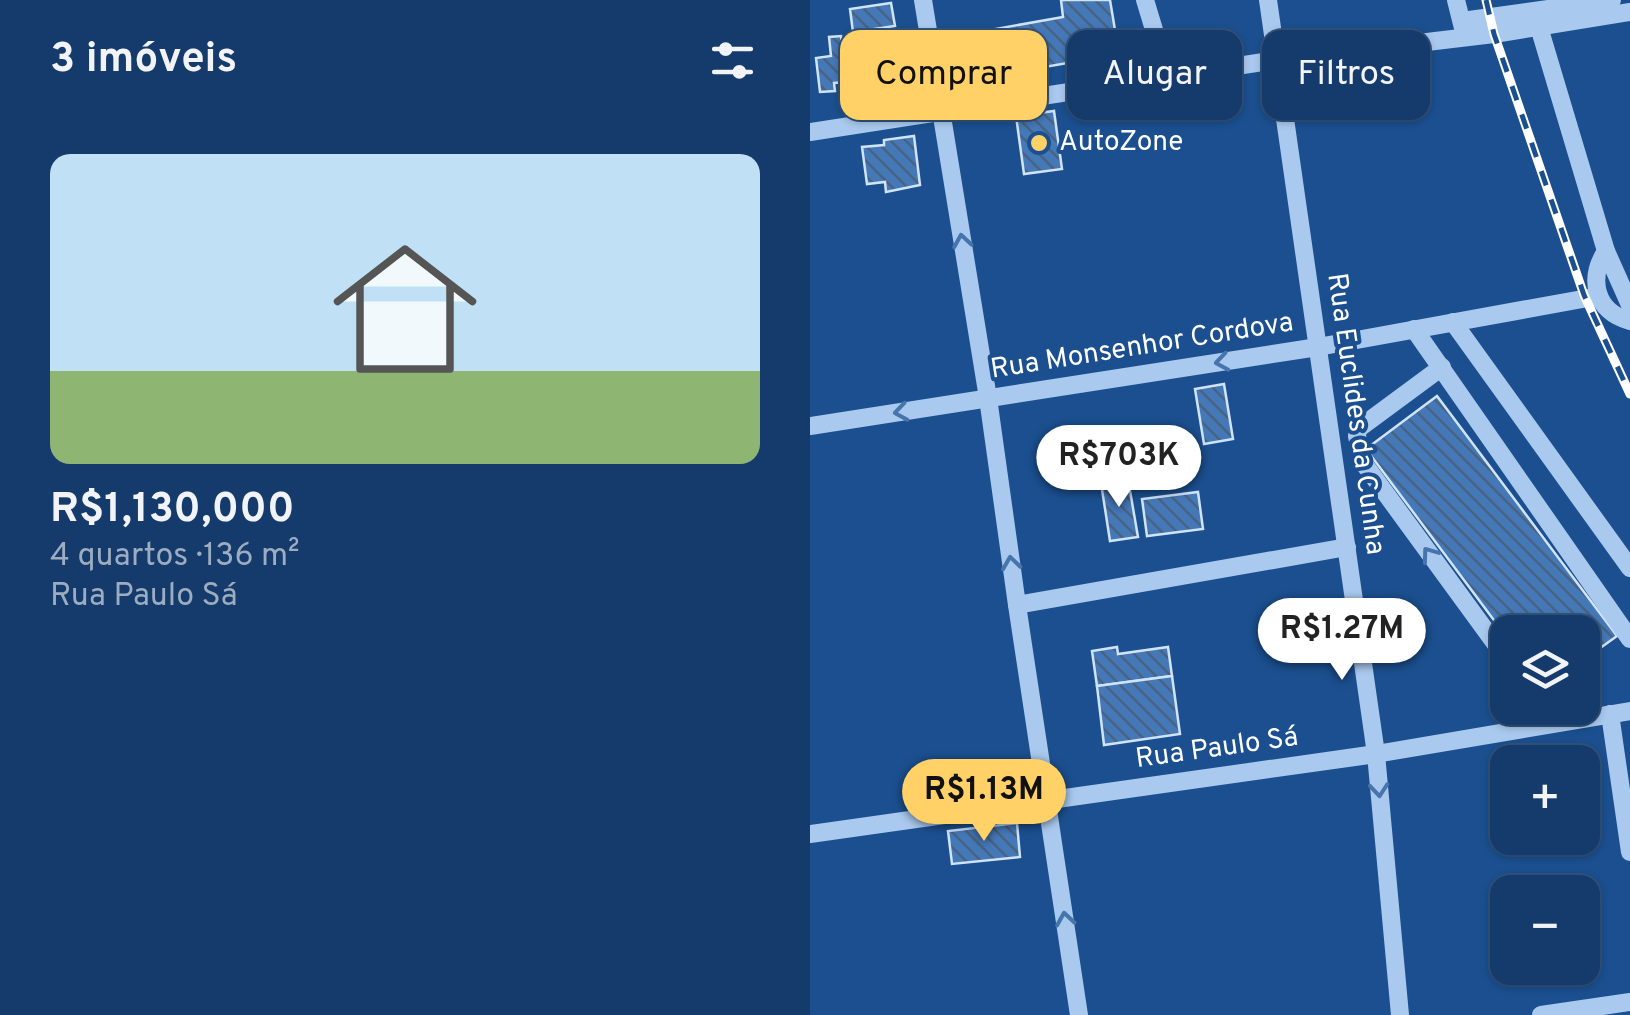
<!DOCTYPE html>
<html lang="pt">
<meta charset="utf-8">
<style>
:root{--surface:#143b6b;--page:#1d4271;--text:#f1f3f6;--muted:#9dadc1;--line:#33557e;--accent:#ffd166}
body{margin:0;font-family:Overpass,sans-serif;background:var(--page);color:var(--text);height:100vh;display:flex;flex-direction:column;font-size:38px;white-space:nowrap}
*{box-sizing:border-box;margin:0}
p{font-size:32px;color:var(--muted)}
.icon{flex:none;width:55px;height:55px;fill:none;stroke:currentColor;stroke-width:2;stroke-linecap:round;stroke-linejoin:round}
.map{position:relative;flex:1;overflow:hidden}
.sheet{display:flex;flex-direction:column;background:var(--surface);width:810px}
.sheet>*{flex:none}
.hud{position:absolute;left:30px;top:30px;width:640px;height:90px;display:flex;gap:20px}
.buttons{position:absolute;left:680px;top:615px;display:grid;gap:20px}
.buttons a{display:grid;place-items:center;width:110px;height:110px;border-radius:20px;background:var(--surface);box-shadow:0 2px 8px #0004,0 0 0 2px var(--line);font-size:50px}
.price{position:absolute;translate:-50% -85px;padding:0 22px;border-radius:35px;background:#fff;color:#222;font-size:32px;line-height:65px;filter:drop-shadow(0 2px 5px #0008)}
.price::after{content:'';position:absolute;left:50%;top:60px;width:30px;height:22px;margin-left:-15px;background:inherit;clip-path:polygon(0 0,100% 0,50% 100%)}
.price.on{background:var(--accent);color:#111}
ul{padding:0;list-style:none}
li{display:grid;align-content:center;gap:20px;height:530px;padding:0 50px}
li+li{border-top:2px solid var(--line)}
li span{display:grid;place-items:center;height:310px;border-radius:20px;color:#555}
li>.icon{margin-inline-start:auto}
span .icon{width:180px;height:180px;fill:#fffc;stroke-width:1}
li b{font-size:42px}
h2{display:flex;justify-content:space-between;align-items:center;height:120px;padding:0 50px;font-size:42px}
.chip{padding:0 35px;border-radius:20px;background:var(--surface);box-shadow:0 2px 8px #0004,0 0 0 2px var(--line);font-size:35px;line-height:90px}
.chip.on{background:var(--accent);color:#111}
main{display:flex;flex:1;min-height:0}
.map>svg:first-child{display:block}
</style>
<main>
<section class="sheet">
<h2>3 imóveis<svg class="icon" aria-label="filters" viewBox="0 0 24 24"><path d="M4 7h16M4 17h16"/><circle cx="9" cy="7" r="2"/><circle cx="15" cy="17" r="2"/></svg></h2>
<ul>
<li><span style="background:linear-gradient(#bfe0f5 70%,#8fb573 0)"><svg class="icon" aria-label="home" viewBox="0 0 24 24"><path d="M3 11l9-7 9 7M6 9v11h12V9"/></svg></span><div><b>R$1,130,000</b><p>4 quartos · 136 m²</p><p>Rua Paulo Sá</p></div></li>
</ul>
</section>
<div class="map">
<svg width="820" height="1015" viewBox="0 0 820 1015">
<defs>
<pattern id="building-back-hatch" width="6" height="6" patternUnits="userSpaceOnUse" patternTransform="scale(2.5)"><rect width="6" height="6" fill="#4478b7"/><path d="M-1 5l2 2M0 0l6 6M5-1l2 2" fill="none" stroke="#486282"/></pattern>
</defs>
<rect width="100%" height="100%" fill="#1b4f8f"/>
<g fill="url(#building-back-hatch)" stroke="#cfe3fa" stroke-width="2.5">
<path d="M251 0H300L309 54 148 82 141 37 253 17Z"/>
<path d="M81 3 85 26 43 32 40 9Z"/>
<path d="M86 30 92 75 46 81 40 35Z"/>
<path d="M31 36 36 82 24 83 25 91 10 92 6 58 21 56 19 37Z"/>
<path d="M244 111 252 169 214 174 206 116Z"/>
<path d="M104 136 110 185 76 192 75 182 57 184 52 147 74 145V140Z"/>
<path d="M414 384 423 439 394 444 385 389Z"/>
<path d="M627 396 807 636 772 661V632H698V639L556 449Z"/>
<path d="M318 479 328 537 300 541 291 483Z"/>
<path d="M388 492 393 529 337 536 332 499Z"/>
<path d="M307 647 308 654 358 647 362 676 287 686 282 651Z"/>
<path d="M362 676 370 734 294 745 287 686Z"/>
<path d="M207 823 210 857 142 864 138 831Z"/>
</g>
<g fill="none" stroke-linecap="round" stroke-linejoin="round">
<g stroke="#a9c9ee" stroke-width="18">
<path d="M113 0 178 398 207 605 269 1015"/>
<path d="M335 0 358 76"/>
<path d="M458 0 566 754 590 1015"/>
<path d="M646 0 654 32"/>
<path d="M652 21 802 0"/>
<path d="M729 27 796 251 820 305"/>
<path d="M0 132 466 60 684 34 820 12"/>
<path d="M796 251C778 279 785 312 820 321"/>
<path d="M643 322 820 568"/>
<path d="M604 329 820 639"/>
<path d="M632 367 548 429 547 436 552 461 698 661"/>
<path d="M0 426 508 347 789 296"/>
<path d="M207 605 537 547"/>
<path d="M800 714 820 852"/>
<path d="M0 834 566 754 820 711"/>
<path d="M731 1015 820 1002"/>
</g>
<g stroke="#fff" stroke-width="9">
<path id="rail" d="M676 0 684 34 774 295 820 394"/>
</g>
<use href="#rail" stroke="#1b4f8f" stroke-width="5" stroke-dasharray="15" stroke-linecap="butt"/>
</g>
<defs><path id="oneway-chevron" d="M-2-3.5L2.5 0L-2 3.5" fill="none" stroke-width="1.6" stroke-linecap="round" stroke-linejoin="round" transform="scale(2.5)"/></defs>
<g stroke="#4674ac">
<use href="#oneway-chevron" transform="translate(152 241) rotate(-99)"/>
<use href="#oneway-chevron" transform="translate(412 362) rotate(171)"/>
<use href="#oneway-chevron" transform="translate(91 412) rotate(171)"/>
<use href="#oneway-chevron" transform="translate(619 554) rotate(-126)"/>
<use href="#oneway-chevron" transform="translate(201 563) rotate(-98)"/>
<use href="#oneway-chevron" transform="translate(569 790) rotate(85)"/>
<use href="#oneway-chevron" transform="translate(255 919) rotate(-99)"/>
</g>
<circle fill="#ffd166" stroke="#1b4f8f" stroke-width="4" cx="229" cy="143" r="10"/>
<g text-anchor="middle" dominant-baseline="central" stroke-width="8" stroke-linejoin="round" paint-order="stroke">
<g font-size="28" fill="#fff" stroke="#1b4f8f" text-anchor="start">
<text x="249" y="143">AutoZone</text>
</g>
<g font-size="28" fill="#fff" stroke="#1b4f8f">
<text transform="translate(332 347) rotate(-9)">Rua Monsenhor Cordova</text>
<text transform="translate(545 414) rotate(82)">Rua Euclides da Cunha</text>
<text transform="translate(407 749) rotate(-8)">Rua Paulo Sá</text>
</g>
</g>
</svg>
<div class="buttons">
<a><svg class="icon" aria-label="layers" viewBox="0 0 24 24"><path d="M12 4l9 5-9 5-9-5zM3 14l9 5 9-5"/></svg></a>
<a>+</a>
<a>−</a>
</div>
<b class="price" style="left:309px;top:510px">R$703K</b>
<b class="price" style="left:532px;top:683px">R$1.27M</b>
<b class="price on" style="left:174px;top:844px">R$1.13M</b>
<div class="hud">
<a class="chip on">Comprar</a>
<a class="chip">Alugar</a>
<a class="chip">Filtros</a>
</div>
</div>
</main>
